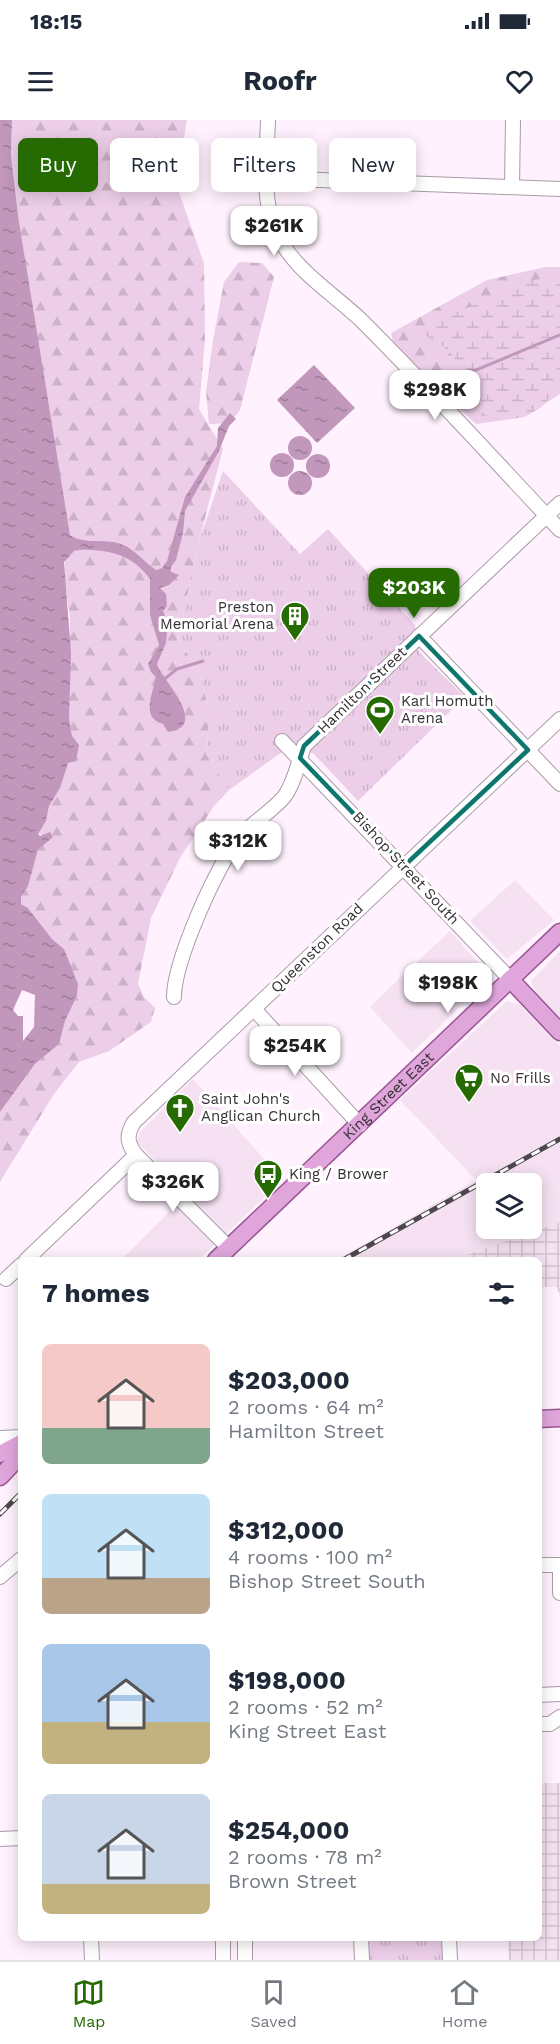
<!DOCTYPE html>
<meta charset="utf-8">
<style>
:root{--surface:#fff;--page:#f2f2f3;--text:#1f2937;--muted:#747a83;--line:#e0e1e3;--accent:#266a02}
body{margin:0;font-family:"Work Sans",sans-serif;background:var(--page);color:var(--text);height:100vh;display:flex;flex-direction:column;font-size:22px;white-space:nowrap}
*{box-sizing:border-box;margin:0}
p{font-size:20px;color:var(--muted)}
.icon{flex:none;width:33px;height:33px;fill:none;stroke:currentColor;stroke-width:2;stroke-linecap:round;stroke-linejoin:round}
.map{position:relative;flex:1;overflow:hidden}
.details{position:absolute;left:18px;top:1137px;width:524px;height:684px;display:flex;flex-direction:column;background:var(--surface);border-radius:9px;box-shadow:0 3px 15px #0003}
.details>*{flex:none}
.top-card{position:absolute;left:18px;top:18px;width:525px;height:54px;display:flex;gap:12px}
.fabs{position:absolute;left:476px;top:1053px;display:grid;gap:12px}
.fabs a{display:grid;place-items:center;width:66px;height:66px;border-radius:9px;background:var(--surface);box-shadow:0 3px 15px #0003;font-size:30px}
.price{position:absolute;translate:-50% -51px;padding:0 14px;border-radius:12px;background:#fff;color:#222;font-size:20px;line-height:39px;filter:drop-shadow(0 2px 3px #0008)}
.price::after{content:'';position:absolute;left:50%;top:36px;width:18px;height:14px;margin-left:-9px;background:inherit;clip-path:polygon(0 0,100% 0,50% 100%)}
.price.current{background:var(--accent);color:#fff}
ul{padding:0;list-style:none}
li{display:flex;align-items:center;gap:18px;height:150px;padding:0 24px}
li span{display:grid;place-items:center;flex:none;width:168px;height:120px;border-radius:9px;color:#555}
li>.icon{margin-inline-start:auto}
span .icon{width:72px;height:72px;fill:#fffc;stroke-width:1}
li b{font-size:26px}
h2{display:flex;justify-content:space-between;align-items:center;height:72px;padding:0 24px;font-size:26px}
.tag{padding:0 21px;border-radius:9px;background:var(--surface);box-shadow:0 3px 15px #0003;font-size:21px;line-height:54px}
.tag.current{background:var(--accent);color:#fff}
.status{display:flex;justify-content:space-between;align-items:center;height:42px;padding:0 30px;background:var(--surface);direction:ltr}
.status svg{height:16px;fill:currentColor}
header{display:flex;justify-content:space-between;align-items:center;height:78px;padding:0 24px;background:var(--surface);font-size:27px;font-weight:700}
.tab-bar{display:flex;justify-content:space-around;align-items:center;height:84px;border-top:2px solid var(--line);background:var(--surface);font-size:16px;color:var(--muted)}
.tab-bar a{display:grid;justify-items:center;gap:3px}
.tab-bar .current{color:var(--accent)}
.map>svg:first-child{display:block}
</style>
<div class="status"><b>18:15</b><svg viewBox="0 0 49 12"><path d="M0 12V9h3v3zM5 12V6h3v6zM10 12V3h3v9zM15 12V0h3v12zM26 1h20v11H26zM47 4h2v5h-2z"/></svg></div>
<header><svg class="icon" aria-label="menu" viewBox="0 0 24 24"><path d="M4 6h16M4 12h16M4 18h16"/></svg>Roofr<svg class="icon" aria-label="heart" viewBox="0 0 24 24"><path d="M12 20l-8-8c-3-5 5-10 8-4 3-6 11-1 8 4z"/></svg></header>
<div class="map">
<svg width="560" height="1840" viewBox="0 0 560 1840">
<defs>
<pattern id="industrial-grid" width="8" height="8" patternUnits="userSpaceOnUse" patternTransform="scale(1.5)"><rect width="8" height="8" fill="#f5e1f2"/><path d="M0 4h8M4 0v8" fill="none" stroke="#d3c2d0"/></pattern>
<pattern id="forest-firs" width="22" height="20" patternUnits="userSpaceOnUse" patternTransform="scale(1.5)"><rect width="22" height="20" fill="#edcee9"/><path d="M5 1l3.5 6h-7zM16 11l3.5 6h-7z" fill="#ccb1c8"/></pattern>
<pattern id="wetland-marsh" width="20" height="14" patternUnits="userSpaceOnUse" patternTransform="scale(1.5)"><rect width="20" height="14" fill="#edcee9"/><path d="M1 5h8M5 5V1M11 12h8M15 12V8" fill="none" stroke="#ccb1c8"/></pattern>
<pattern id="park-tufts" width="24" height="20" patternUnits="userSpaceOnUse" patternTransform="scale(1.5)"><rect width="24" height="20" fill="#edcee9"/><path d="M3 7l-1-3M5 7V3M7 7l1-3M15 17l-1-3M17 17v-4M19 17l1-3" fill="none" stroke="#ccb1c8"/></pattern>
<pattern id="water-ripples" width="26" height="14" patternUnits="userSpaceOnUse" patternTransform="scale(1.5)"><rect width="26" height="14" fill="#c197bc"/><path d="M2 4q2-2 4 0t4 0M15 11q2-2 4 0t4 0" fill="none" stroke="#9e7c9a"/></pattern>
</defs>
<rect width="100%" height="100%" fill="#fff1fd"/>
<g fill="#f5e1f2" fill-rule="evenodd">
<path d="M515 760 554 800 507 839 470 801Z"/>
<path d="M450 811 491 857 412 933 370 887 406 852 415 847 414 845Z"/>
<path d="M560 831V898L536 873 531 861Z"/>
<path d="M507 881 520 885 560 926V1102L453 1140H337L476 1060 400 980ZM486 1064H531V1108H486Z"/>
<path d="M193 959 283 1060 198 1140H121L178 1083 183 1069 137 1022 139 1013Z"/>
</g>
<g fill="url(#industrial-grid)">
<path d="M560 1102V1177L557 1167H539L538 1140H453Z"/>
<path d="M539 1663H560V1840H509L508 1818H538Z"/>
</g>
<g fill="url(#forest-firs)">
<path d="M12 0H187L176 64 204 143 205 219 199 289 223 329 199 421 178 520 198 549 210 593 206 634 229 670 214 686 180 738 151 798 138 864 144 877 155 888 151 902 109 931 79 942 54 974 0 1062V992L35 944 59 924 65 901 77 876 64 829 52 819 28 788 21 784V777L28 766 38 730 53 717 38 714 46 701 49 686 60 668 72 616 69 598 70 497 64 456 67 411 19 102 11 36Z"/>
<path d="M239 142 262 143 274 157 240 290C232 302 224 304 209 304L206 272 213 220 224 162Z"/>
<path d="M546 147H560V274L525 297 476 304 395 229 391 213 487 160Z"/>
</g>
<path fill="url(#wetland-marsh)" d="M560 156V267C552 273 548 281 541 287 515 307 477 303 464 271 460 261 460 245 453 236 443 224 429 218 415 210L534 160Z"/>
<g fill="url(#park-tufts)">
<path d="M223 351 300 434 328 409 415 505 420 533 465 577 358 681 313 633 282 632 229 670 206 634 210 593 198 549 178 520 199 421Z"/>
<path d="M368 1818H442L443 1840H368Z"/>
</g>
<g fill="url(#water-ripples)" fill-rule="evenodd">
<path d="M0 0H12L11 36 19 102 70 415C83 425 105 418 121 424 136 430 144 442 156 450L162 448 167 441 185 377 217 326 218 308 230 293 236 299 229 306 219 331 185 391 183 413 176 440 171 447V452L179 455 169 465 160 468 166 474 167 486 163 491 168 503 166 523 157 544C161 559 211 606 168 612L163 604C140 598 153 573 156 557L151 552 148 544 159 525 150 495V459C131 433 106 429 75 430L64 442 71 533 69 598 72 616 79 625 76 641 68 643 60 668 49 686 46 701 38 714 40 716 50 712 53 717 38 730 28 766 21 777V784L28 788 52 819 64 829 78 864 77 876 65 901 59 924 35 944 0 992ZM22 870 35 875 34 907 23 921V896H18L13 890Z"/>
<path d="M314 245 355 288 317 323 277 280Z"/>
<circle cx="300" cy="328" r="12"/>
<circle cx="282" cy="345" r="12"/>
<circle cx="318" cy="346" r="12"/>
<circle cx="300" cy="363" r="12"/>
</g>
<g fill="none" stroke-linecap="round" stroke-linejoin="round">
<g stroke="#c197bc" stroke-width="3">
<path d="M451 253 476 250 560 215"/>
<path d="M162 561 177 549 203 541"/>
</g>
<g stroke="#a89ba6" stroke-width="16">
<g id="minor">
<path d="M268 0C267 35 261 76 275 109 291 149 332 172 362 201 430 269 494 340 560 410"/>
<path d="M267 58 560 69"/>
<path d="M512 67 513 0"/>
<path d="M419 516 560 664"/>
<path d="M282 621 510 859"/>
<path d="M174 877C174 842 217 744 240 717 253 702 271 692 284 677 294 664 299 641 304 626L560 383"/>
<path d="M254 889 360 1005"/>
<path d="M229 1128 136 1035C127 1023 126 1015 134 1002L560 599"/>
<path d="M26 1140 136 1035"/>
<path d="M6 1159 21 1145"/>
<path d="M0 1318 21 1317"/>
<path d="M538 1445H560"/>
<path d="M560 1445V1473"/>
<path d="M0 1457 21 1439"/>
<path d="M538 1575 560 1574"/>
<path d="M538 1604H550L560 1597"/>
<path d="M0 1719 21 1718"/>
<path d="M91 1818 92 1840"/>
<path d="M223 1818V1840"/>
<path d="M245 1818V1840"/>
<path d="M361 1818 362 1840"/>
<path d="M449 1818 450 1840"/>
</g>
</g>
<g stroke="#985693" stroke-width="19">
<g id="major">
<path d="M510 859 560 912"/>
<path id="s1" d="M216 1140 560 812"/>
<path d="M538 1299 560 1298"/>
<path d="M0 1334 21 1323"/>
<path d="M0 1357 21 1335"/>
</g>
</g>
<use href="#minor" stroke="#fff" stroke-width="14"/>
<use href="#major" stroke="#e0a6dc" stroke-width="16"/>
<g stroke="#4e484d" stroke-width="5">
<g id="rail">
<path d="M343 1140 560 1019"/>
<path d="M0 1394 21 1373"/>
</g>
</g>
<use href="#rail" stroke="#fff" stroke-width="3" stroke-dasharray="9" stroke-linecap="butt"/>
</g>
<path fill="none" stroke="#0f766e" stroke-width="4.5" stroke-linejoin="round" d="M419 516 528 630 404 746 300 638 304 626Z"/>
<defs>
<g id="building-pin" transform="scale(1.5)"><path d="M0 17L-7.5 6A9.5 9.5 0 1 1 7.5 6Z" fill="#266a02" stroke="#fff"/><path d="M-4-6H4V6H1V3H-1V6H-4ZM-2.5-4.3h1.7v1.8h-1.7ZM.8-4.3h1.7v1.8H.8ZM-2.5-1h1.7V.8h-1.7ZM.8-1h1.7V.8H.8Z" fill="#fff"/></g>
<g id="stadium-pin" transform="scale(1.5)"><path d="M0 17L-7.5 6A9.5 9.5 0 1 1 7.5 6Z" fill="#266a02" stroke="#fff"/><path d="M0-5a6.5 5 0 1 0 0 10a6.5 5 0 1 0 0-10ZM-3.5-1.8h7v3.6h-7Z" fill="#fff"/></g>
<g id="supermarket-pin" transform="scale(1.5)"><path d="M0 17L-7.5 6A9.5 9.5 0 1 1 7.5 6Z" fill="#266a02" stroke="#fff"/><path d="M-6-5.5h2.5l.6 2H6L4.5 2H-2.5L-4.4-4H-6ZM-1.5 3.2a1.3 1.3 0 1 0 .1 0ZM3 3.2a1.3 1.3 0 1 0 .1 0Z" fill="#fff"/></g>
<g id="church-pin" transform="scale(1.5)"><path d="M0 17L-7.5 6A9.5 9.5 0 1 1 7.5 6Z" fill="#266a02" stroke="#fff"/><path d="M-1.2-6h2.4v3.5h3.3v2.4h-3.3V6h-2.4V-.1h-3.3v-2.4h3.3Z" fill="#fff"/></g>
<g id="bus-pin" transform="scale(1.5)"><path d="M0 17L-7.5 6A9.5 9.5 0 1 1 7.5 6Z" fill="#266a02" stroke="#fff"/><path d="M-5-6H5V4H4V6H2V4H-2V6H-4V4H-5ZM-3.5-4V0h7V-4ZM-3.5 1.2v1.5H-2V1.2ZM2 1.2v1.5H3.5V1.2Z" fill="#fff"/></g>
</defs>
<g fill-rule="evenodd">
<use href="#building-pin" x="295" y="496"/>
<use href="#stadium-pin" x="380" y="590"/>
<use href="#supermarket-pin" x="469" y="958"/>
<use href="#church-pin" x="180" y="988"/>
<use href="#bus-pin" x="268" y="1054"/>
</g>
<g text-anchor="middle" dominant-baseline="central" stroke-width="6" stroke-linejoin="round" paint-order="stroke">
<g font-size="15" fill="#363136" stroke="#fff" text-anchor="start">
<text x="274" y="487" text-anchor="end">Preston<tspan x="274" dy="17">Memorial Arena</tspan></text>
<text x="401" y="581">Karl Homuth<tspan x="401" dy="17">Arena</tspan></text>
<text x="490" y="958">No Frills</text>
<text x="201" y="979">Saint John's<tspan x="201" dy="17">Anglican Church</tspan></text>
<text x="289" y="1054">King / Brower</text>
</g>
<g font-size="15" fill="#363136" stroke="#fff">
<text transform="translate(362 570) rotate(-44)">Hamilton Street</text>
<text transform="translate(406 748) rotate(47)">Bishop Street South</text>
<text transform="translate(317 828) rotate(-44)">Queenston Road</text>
<text stroke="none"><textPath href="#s1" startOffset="238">King Street East</textPath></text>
</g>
</g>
</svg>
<div class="fabs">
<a><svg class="icon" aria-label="layers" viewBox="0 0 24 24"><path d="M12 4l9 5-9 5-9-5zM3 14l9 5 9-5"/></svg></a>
</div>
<b class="price" style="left:274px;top:137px">$261K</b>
<b class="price" style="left:435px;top:301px">$298K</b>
<b class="price current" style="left:414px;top:499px">$203K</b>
<b class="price" style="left:238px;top:752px">$312K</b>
<b class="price" style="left:448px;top:894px">$198K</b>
<b class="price" style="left:295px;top:957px">$254K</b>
<b class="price" style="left:173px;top:1093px">$326K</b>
<div class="top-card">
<a class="tag current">Buy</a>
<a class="tag">Rent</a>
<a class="tag">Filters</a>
<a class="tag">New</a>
</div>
<section class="details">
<h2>7 homes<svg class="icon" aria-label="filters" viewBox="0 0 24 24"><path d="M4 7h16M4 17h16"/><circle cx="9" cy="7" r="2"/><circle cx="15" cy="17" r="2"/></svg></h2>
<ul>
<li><span style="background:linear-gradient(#f6c9c9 70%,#7fa58c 0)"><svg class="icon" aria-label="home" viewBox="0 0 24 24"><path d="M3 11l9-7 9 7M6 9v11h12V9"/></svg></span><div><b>$203,000</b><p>2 rooms · 64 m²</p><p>Hamilton Street</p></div></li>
<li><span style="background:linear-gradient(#bfe0f5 70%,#b9a48a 0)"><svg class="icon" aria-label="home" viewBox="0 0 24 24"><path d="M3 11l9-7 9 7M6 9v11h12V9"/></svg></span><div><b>$312,000</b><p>4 rooms · 100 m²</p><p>Bishop Street South</p></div></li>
<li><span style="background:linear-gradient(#a9c7e8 65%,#c2b280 0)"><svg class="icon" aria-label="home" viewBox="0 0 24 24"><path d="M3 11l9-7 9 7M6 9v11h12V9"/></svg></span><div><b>$198,000</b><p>2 rooms · 52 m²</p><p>King Street East</p></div></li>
<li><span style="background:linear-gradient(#c9d6e8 75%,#c2b280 0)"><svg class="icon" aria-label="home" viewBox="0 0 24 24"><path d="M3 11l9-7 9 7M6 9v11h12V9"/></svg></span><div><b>$254,000</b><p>2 rooms · 78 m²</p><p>Brown Street</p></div></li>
</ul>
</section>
</div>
<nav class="tab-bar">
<a class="current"><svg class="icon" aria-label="map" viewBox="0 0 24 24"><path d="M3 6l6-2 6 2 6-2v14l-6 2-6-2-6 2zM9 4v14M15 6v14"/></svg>Map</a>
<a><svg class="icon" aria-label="saved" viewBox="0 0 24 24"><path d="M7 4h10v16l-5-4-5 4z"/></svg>Saved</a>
<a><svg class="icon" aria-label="home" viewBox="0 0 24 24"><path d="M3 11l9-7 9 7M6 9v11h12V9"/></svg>Home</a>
</nav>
